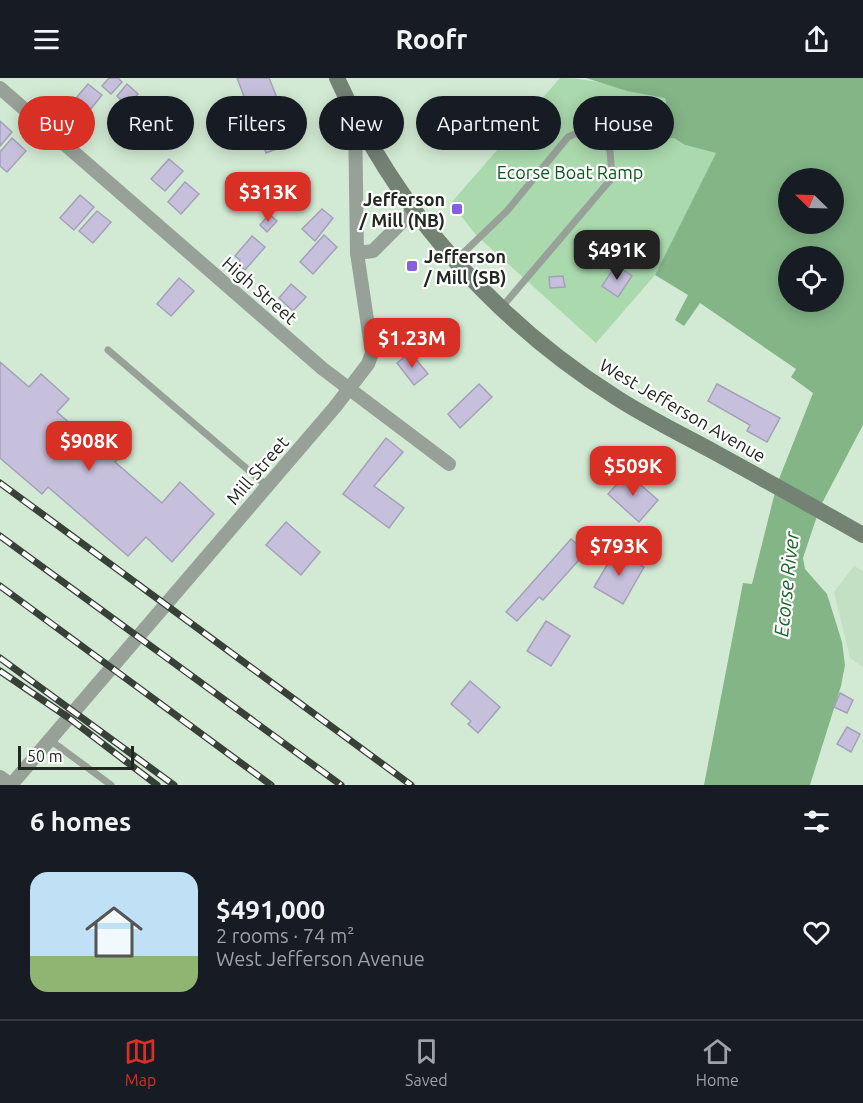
<!DOCTYPE html>
<meta charset="utf-8">
<style>
:root{--surface:#171b24;--page:#20242c;--text:#f1f3f6;--muted:#9ea1a6;--line:#363941;--accent:#d93025}
body{margin:0;font-family:Ubuntu,sans-serif;background:var(--page);color:var(--text);height:100vh;display:flex;flex-direction:column;font-size:22px;white-space:nowrap}
*{box-sizing:border-box;margin:0}
p{font-size:20px;color:var(--muted)}
.icon{flex:none;width:33px;height:33px;fill:none;stroke:currentColor;stroke-width:2;stroke-linecap:round;stroke-linejoin:round}
.map{position:relative;height:707px;overflow:hidden}
.details{display:flex;flex-direction:column;background:var(--surface);flex:1}
.details>*{flex:none}
.hud{position:absolute;left:18px;top:18px;width:828px;height:54px;display:flex;gap:12px}
.needle{width:39px;rotate:293deg}
.tools{position:absolute;left:778px;top:90px;display:grid;gap:12px}
.tools a{display:grid;place-items:center;width:66px;height:66px;border-radius:50%;background:var(--surface);box-shadow:0 3px 15px #0003;font-size:30px}
.scale{position:absolute;left:18px;bottom:15px;width:116px;box-sizing:border-box;padding-left:6px;border:3px solid #202820;border-top:0;font-size:16px;line-height:21px;white-space:nowrap;color:#202820;-webkit-text-stroke:4px #fff;paint-order:stroke}
.price{position:absolute;translate:-50% -51px;padding:0 14px;border-radius:12px;background:var(--accent);color:#fff;font-size:20px;line-height:39px;filter:drop-shadow(0 2px 3px #0008)}
.price::after{content:'';position:absolute;left:50%;top:36px;width:18px;height:14px;margin-left:-9px;background:inherit;clip-path:polygon(0 0,100% 0,50% 100%)}
.price.selected{background:#222;color:#fff}
ul{padding:0;list-style:none}
li{display:flex;align-items:center;gap:18px;height:150px;padding:0 30px}
li+li{border-top:2px solid var(--line)}
li span{display:grid;place-items:center;flex:none;width:168px;height:120px;border-radius:18px;color:#555}
li>.icon{margin-inline-start:auto}
span .icon{width:72px;height:72px;fill:#fffc;stroke-width:1}
li b{font-size:26px}
h2{display:flex;justify-content:space-between;align-items:center;height:72px;padding:0 30px;font-size:26px}
.pill{padding:0 21px;border-radius:27px;background:var(--surface);box-shadow:0 3px 15px #0003;font-size:21px;line-height:54px}
.pill.selected{background:var(--accent);color:#fff}
header{display:flex;justify-content:space-between;align-items:center;height:78px;padding:0 30px;background:var(--surface);font-size:27px;font-weight:700}
.dock{display:flex;justify-content:space-around;align-items:center;height:84px;border-top:2px solid var(--line);background:var(--surface);font-size:16px;color:var(--muted)}
.dock a{display:grid;justify-items:center;gap:3px}
.dock .selected{color:var(--accent)}
.map>svg:first-child{display:block}
</style>
<header><svg class="icon" aria-label="menu" viewBox="0 0 24 24"><path d="M4 6h16M4 12h16M4 18h16"/></svg>Roofr<svg class="icon" aria-label="share" viewBox="0 0 24 24"><path d="M12 15V3M7 8l5-5 5 5M5 13v7h14v-7"/></svg></header>
<div class="map">
<svg width="863" height="707" viewBox="0 0 863 707">
<rect width="100%" height="100%" fill="#d2ead3"/>
<path fill="#c3dfc4" d="M854 488 863 493V589L850 580 834 514Z"/>
<path fill="#aad9ad" d="M560 0C597 0 630 13 665 20L668 29 633 41 635 54 674 60 685 67 716 75 655 197 596 265 476 157 451 125Z"/>
<path fill="#83b586" fill-rule="evenodd" d="M586 0H863V347L820 429 803 480 805 491 827 516 842 564 845 587 841 608 810 707H704L743 505 752 506 777 406 813 315 791 299 796 291 700 225 684 248 675 242 688 217 655 197 716 75 685 67 674 60 636 62 631 33 667 29 665 20 627 13ZM789 100H834V146H789ZM789 178H834V224H789Z"/>
<g fill="#c6c0dc" stroke="#a5a0ba" stroke-width="1.5">
<path d="M109 0H118L122 4 111 16 102 8Z"/>
<path d="M237 0H269L295 64 266 75Z"/>
<path d="M88 6 102 17 85 38 71 26Z"/>
<path d="M127 6 138 16 127 28 117 18Z"/>
<path d="M0 43 12 54 0 68Z"/>
<path d="M12 60 26 73 7 94 0 88V74Z"/>
<path d="M169 81 183 93 165 113 151 101Z"/>
<path d="M185 104 199 116 181 136 168 124Z"/>
<path d="M80 117 94 129 74 152 60 140Z"/>
<path d="M322 131 333 140 315 163 302 151Z"/>
<path d="M97 133 111 144 93 165 79 153Z"/>
<path d="M269 136 277 143 267 154 260 147Z"/>
<path d="M324 157 337 169 313 196 300 184Z"/>
<path d="M252 158 265 169 245 192 237 185 240 182 235 178Z"/>
<path d="M616 187 632 198 618 219 602 208Z"/>
<path d="M563 198 565 209 550 210 549 199Z"/>
<path d="M179 200 194 213 171 238 157 226Z"/>
<path d="M291 206 306 219 293 233 279 220Z"/>
<path d="M410 274 428 296 414 307 397 285Z"/>
<path d="M0 284 29 309 41 296 69 321 57 334 87 360 99 347 127 371 115 384 162 425 180 404 214 436 172 484 146 459 128 478 48 409 42 416 0 380Z"/>
<path d="M479 306 492 319 460 350 448 336Z"/>
<path d="M717 306 780 340 767 364 747 353 750 347 708 323Z"/>
<path d="M386 360 403 374 374 408 404 430 389 450 343 416Z"/>
<path d="M627 395 658 422 639 444 608 416Z"/>
<path d="M286 444 320 474 301 497 266 467Z"/>
<path d="M571 461 586 474 543 522 539 519 517 543 506 534Z"/>
<path d="M616 472 644 489 623 526 594 509Z"/>
<path d="M546 543 570 558 551 588 527 573Z"/>
<path d="M470 603 500 629 478 655 468 646 471 643 451 626Z"/>
<path d="M840 615 853 622 847 635 834 629Z"/>
<path d="M847 649 860 656 851 674 837 666Z"/>
</g>
<g fill="none" stroke-linecap="round" stroke-linejoin="round">
<g stroke="#97a198" stroke-width="7">
<path d="M594 51 633 41"/>
<path d="M602 60 635 54"/>
<path d="M456 182 507 133 568 59 584 52 594 51 610 73 612 100 502 229"/>
<path d="M108 272 267 408"/>
<path d="M50 662 111 707"/>
</g>
<g stroke="#97a198" stroke-width="14">
<path d="M0 10 323 291 449 386"/>
<path d="M357 175 373 173 413 133"/>
<path d="M0 699 11 707 335 329 368 286 372 275 357 175 355 40"/>
</g>
<path stroke="#748274" stroke-width="16" d="M337 0C396 132 495 243 617 320 648 340 683 357 716 375 765 402 814 429 863 457"/>
<g stroke="#374137" stroke-width="7">
<g id="rail">
<path d="M0 405 411 707"/>
<path d="M0 458 341 707"/>
<path d="M0 508 271 707"/>
<path d="M0 580 174 707"/>
<path d="M0 593 69 640 157 707"/>
</g>
</g>
<use href="#rail" stroke="#fff" stroke-width="4.5" stroke-dasharray="14" stroke-linecap="butt"/>
</g>
<g fill="#865fda" stroke="#fff" stroke-width="2">
<rect x="451" y="125" width="12" height="12" rx="3"/>
<rect x="406" y="182" width="12" height="12" rx="3"/>
</g>
<g text-anchor="middle" dominant-baseline="central" stroke-width="4.5" stroke-linejoin="round" paint-order="stroke">
<g font-size="18" fill="#0a581d" stroke="#fff">
<text x="570" y="94">Ecorse Boat Ramp</text>
</g>
<g font-size="18" font-weight="bold" fill="#202820" stroke="#fff" text-anchor="end">
<text x="445" y="121">Jefferson<tspan x="445" dy="21">/ Mill (NB)</tspan></text>
<text x="424" y="178" text-anchor="start">Jefferson<tspan x="424" dy="21">/ Mill (SB)</tspan></text>
</g>
<g font-size="18" fill="#202820" stroke="#fff">
<text transform="translate(260 212) rotate(41)">High Street</text>
<text transform="translate(683 332) rotate(30)">West Jefferson Avenue</text>
<text transform="translate(257 392) rotate(-49)">Mill Street</text>
</g>
<g font-size="20" font-style="italic" fill="#1d652a" stroke="#fff">
<text transform="translate(786 506) rotate(-84)">Ecorse River</text>
</g>
</g>
</svg>
<div class="tools">
<a><svg class="needle" viewBox="-14 -14 28 28"><path d="M0-13l5 13h-10z" fill="#e53935"/><path d="M0 13l5-13h-10z" fill="#9ea1a6"/></svg></a>
<a><svg class="icon" aria-label="locate" viewBox="0 0 24 24"><circle cx="12" cy="12" r="6"/><path d="M12 2v4M12 18v4M2 12h4M18 12h4"/></svg></a>
</div>
<div class="scale">50 m</div>
<b class="price" style="left:268px;top:145px">$313K</b>
<b class="price selected" style="left:617px;top:203px">$491K</b>
<b class="price" style="left:412px;top:291px">$1.23M</b>
<b class="price" style="left:89px;top:394px">$908K</b>
<b class="price" style="left:633px;top:419px">$509K</b>
<b class="price" style="left:619px;top:499px">$793K</b>
<div class="hud">
<a class="pill selected">Buy</a>
<a class="pill">Rent</a>
<a class="pill">Filters</a>
<a class="pill">New</a>
<a class="pill">Apartment</a>
<a class="pill">House</a>
</div>
</div>
<section class="details">
<h2>6 homes<svg class="icon" aria-label="filters" viewBox="0 0 24 24"><path d="M4 7h16M4 17h16"/><circle cx="9" cy="7" r="2"/><circle cx="15" cy="17" r="2"/></svg></h2>
<ul>
<li><span style="background:linear-gradient(#bfe0f5 70%,#8fb573 0)"><svg class="icon" aria-label="home" viewBox="0 0 24 24"><path d="M3 11l9-7 9 7M6 9v11h12V9"/></svg></span><div><b>$491,000</b><p>2 rooms · 74 m²</p><p>West Jefferson Avenue</p></div><svg class="icon" aria-label="heart" viewBox="0 0 24 24"><path d="M12 20l-8-8c-3-5 5-10 8-4 3-6 11-1 8 4z"/></svg></li>
</ul>
</section>
<nav class="dock">
<a class="selected"><svg class="icon" aria-label="map" viewBox="0 0 24 24"><path d="M3 6l6-2 6 2 6-2v14l-6 2-6-2-6 2zM9 4v14M15 6v14"/></svg>Map</a>
<a><svg class="icon" aria-label="saved" viewBox="0 0 24 24"><path d="M7 4h10v16l-5-4-5 4z"/></svg>Saved</a>
<a><svg class="icon" aria-label="home" viewBox="0 0 24 24"><path d="M3 11l9-7 9 7M6 9v11h12V9"/></svg>Home</a>
</nav>
